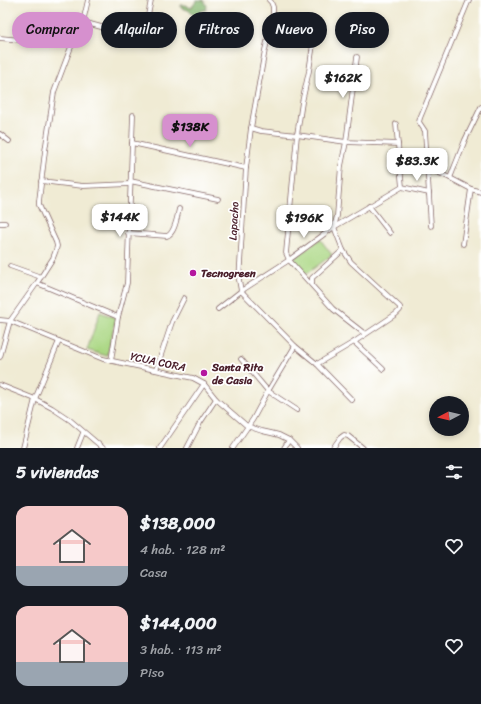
<!DOCTYPE html>
<html lang="es">
<meta charset="utf-8">
<style>
:root{--surface:#171b24;--page:#242831;--text:#f1f3f6;--muted:#9ea1a6;--accent:#d690ce}
body{margin:0;font-family:Sriracha,sans-serif;background:var(--page);color:var(--text);height:100vh;display:flex;flex-direction:column;font-size:15px;white-space:nowrap}
*{box-sizing:border-box;margin:0}
p{font-size:13px;color:var(--muted)}
.icon{flex:none;width:22px;height:22px;fill:none;stroke:currentColor;stroke-width:2;stroke-linecap:round;stroke-linejoin:round}
.map{position:relative;height:448px;overflow:hidden}
.side{display:flex;flex-direction:column;background:var(--surface);flex:1}
.side>*{flex:none}
.top-card{position:absolute;left:12px;top:12px;width:457px;height:36px;display:flex;gap:8px}
.needle{width:26px;rotate:263deg}
.controls{position:absolute;left:429px;top:396px;display:grid;gap:8px}
.controls a{display:grid;place-items:center;width:40px;height:40px;border-radius:50%;background:var(--surface);box-shadow:0 2px 6px #0003;font-size:20px}
.price{position:absolute;translate:-50% -34px;padding:0 9px;border-radius:8px;background:#fff;color:#222;font-size:13px;line-height:26px;filter:drop-shadow(0 1px 2px #0008)}
.price::after{content:'';position:absolute;left:50%;top:24px;width:12px;height:9px;margin-left:-6px;background:inherit;clip-path:polygon(0 0,100% 0,50% 100%)}
.price.selected{background:var(--accent);color:#111}
ul{padding:0;list-style:none}
li{display:flex;align-items:center;gap:12px;height:100px;padding:0 16px}
li span{display:grid;place-items:center;flex:none;width:112px;height:80px;border-radius:12px;color:#555}
li>.icon{margin-inline-start:auto}
span .icon{width:48px;height:48px;fill:#fffc;stroke-width:1}
li b{font-size:17px}
h2{display:flex;justify-content:space-between;align-items:center;height:48px;padding:0 16px;font-size:17px}
.tag{padding:0 14px;border-radius:18px;background:var(--surface);box-shadow:0 2px 6px #0003;font-size:14px;line-height:36px}
.tag.selected{background:var(--accent);color:#111}
.map>svg:first-child{display:block}
</style>
<div class="map">
<svg width="481" height="448" viewBox="0 0 481 448">
<rect width="100%" height="100%" fill="#fff"/>
<filter id="ink" filterUnits="userSpaceOnUse"><feTurbulence type="fractalNoise" baseFrequency=".025" numOctaves="2"/><feDisplacementMap in="SourceGraphic" scale="8" xChannelSelector="R" yChannelSelector="G"/><feConvolveMatrix kernelMatrix="1 2 1 2 8 2 1 2 1" color-interpolation-filters="sRGB"/></filter>
<filter id="wash" filterUnits="userSpaceOnUse"><feTurbulence type="fractalNoise" baseFrequency=".012" numOctaves="4" result="noise"/><feDisplacementMap in="SourceGraphic" scale="16" xChannelSelector="R" yChannelSelector="G"/><feGaussianBlur stdDeviation="0.9" result="paint"/><feColorMatrix in="noise" values="0 0 0 0 0 0 0 0 0 0 0 0 0 0 0 0 0 1.4 0 .05"/><feComposite in="paint" operator="in"/></filter>
<g filter="url(#wash)">
<rect width="100%" height="100%" fill="#f0ebd4"/>
<g fill="#aad783" stroke="#7a7b57">
<path d="M320 239 332 255 306 274 292 260Z"/>
<path d="M100 312 116 318 107 356 87 350Z"/>
</g>
<path fill="#87b871" stroke="#686c4e" d="M196 0H204L207 6 206 10C201 10 199 13 196 17L188 10 181 8V5H185L191 8 195 3Z"/>
</g>
<g filter="url(#ink)">
<g fill="none" stroke-linecap="round" stroke-linejoin="round">
<g stroke="#846666" stroke-width="5.5">
<g id="minor">
<path d="M269 0 271 2 273 7V18L265 50 251 128 246 168 239 280 241 291 295 346 317 364 352 400"/>
<path d="M316 21 314 33 312 51 309 71 302 102 297 135 286 253 289 260 333 309 365 334"/>
<path d="M83 22 141 38 144 36 151 0"/>
<path d="M0 38 21 40"/>
<path d="M396 124 402 187"/>
<path d="M251 128 261 131 297 135 346 142 398 144"/>
<path d="M0 134 9 141"/>
<path d="M132 143 246 168"/>
<path d="M428 168 450 178 471 189 481 192"/>
<path d="M450 178 465 140 481 107"/>
<path d="M41 181 83 186 130 184"/>
<path d="M130 181 218 199"/>
<path d="M369 206 390 233"/>
<path d="M0 223H5"/>
<path d="M431 226 425 131 419 122 420 118 469 0"/>
<path d="M128 233 167 236C175 233 177 217 179 209"/>
<path d="M463 244 471 189"/>
<path d="M10 266 41 277"/>
<path d="M37 283 118 317"/>
<path d="M312 284V278L343 250"/>
<path d="M218 309 241 291 289 260 334 227 402 187 429 193"/>
<path d="M0 320 10 321 103 359 193 378 204 384 216 399 247 426 262 431 271 433 279 435 289 440 297 448"/>
<path d="M354 342 383 369"/>
<path d="M0 357 10 321 37 283 53 258 56 250 57 246 56 242 39 205V201L45 151 54 92 74 39 83 22 88 0"/>
<path d="M241 359 268 391 297 410"/>
<path d="M111 361 118 317 127 283 133 115"/>
<path d="M317 364 354 342 396 314 400 310V307L351 262 343 250 334 227 337 216 341 166 346 142 357 57"/>
<path d="M156 370 172 322 184 298"/>
<path d="M0 385 35 399 52 408 70 420 103 448"/>
<path d="M23 448 35 399 59 341"/>
<path d="M77 448 83 433"/>
<path d="M160 448 204 384"/>
<path d="M187 448 200 423 216 399"/>
<path d="M233 448 253 419 268 391 295 346"/>
<path d="M284 448 289 440"/>
<path d="M333 448 340 438 344 435 348 436 363 448"/>
</g>
</g>
<use href="#minor" stroke="#fff" stroke-width="4"/>
</g>
</g>
<g fill="#b5179e" stroke="#fff" stroke-width="1.5">
<circle cx="193" cy="273" r="4"/>
<circle cx="204" cy="373" r="4"/>
</g>
<g text-anchor="middle" dominant-baseline="central" stroke-width="3.5" stroke-linejoin="round" paint-order="stroke">
<g font-size="11" fill="#4a1f2b" stroke="#fff">
<text transform="translate(234 221) rotate(-87)">Lapacho</text>
<text transform="translate(158 362) rotate(12)">YCUA CORA</text>
</g>
<g font-size="11" font-weight="bold" fill="#4a1f2b" stroke="#fff" text-anchor="start">
<text x="201" y="273">Tecnogreen</text>
<text x="212" y="367">Santa Rita<tspan x="212" dy="13">de Casia</tspan></text>
</g>
</g>
</svg>
<div class="controls">
<a><svg class="needle" viewBox="-14 -14 28 28"><path d="M0-13l5 13h-10z" fill="#e53935"/><path d="M0 13l5-13h-10z" fill="#9ea1a6"/></svg></a>
</div>
<b class="price" style="left:343px;top:99px">$162K</b>
<b class="price selected" style="left:190px;top:148px">$138K</b>
<b class="price" style="left:417px;top:182px">$83.3K</b>
<b class="price" style="left:120px;top:238px">$144K</b>
<b class="price" style="left:304px;top:239px">$196K</b>
<div class="top-card">
<a class="tag selected">Comprar</a>
<a class="tag">Alquilar</a>
<a class="tag">Filtros</a>
<a class="tag">Nuevo</a>
<a class="tag">Piso</a>
</div>
</div>
<section class="side">
<h2>5 viviendas<svg class="icon" aria-label="filters" viewBox="0 0 24 24"><path d="M4 7h16M4 17h16"/><circle cx="9" cy="7" r="2"/><circle cx="15" cy="17" r="2"/></svg></h2>
<ul>
<li><span style="background:linear-gradient(#f6c9c9 75%,#9aa5b1 0)"><svg class="icon" aria-label="home" viewBox="0 0 24 24"><path d="M3 11l9-7 9 7M6 9v11h12V9"/></svg></span><div><b>$138,000</b><p>4 hab. · 128 m²</p><p>Casa</p></div><svg class="icon" aria-label="heart" viewBox="0 0 24 24"><path d="M12 20l-8-8c-3-5 5-10 8-4 3-6 11-1 8 4z"/></svg></li>
<li><span style="background:linear-gradient(#f6c9c9 70%,#9aa5b1 0)"><svg class="icon" aria-label="home" viewBox="0 0 24 24"><path d="M3 11l9-7 9 7M6 9v11h12V9"/></svg></span><div><b>$144,000</b><p>3 hab. · 113 m²</p><p>Piso</p></div><svg class="icon" aria-label="heart" viewBox="0 0 24 24"><path d="M12 20l-8-8c-3-5 5-10 8-4 3-6 11-1 8 4z"/></svg></li>
</ul>
</section>
